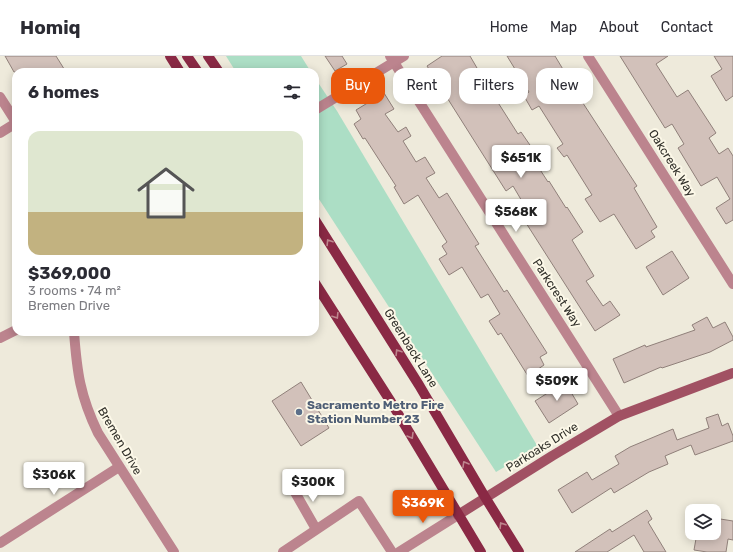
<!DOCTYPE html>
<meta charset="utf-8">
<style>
:root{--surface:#fff;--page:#f2f2f3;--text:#2b2b33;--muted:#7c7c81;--line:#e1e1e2;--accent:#ea580c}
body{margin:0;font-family:Rubik,sans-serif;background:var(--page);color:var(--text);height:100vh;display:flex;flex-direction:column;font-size:15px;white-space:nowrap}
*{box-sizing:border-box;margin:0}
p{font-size:13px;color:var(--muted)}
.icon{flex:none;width:22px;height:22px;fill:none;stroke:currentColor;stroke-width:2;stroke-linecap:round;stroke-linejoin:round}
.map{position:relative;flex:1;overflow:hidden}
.sheet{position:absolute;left:12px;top:12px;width:307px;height:268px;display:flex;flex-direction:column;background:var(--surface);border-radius:12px;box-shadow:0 2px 10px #0003}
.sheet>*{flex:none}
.banner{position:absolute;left:331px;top:12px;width:342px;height:36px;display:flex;gap:8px}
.fabs{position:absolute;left:685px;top:448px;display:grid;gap:8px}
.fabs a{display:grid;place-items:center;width:36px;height:36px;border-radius:8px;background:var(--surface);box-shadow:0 2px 10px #0003;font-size:20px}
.price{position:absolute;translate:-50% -34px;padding:0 9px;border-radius:4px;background:#fff;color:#222;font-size:13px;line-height:26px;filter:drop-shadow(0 1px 2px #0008)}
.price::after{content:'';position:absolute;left:50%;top:24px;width:12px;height:9px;margin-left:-6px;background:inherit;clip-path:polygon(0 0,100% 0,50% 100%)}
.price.selected{background:var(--accent);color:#fff}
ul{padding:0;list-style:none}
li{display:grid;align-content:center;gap:8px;height:212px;padding:0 16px}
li+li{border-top:1px solid var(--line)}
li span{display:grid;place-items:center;height:124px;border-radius:12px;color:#555}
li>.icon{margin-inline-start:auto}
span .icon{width:72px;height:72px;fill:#fffc;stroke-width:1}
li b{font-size:17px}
h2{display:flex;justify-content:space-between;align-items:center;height:48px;padding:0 16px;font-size:17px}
.chip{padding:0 14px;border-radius:12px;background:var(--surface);box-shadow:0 2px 10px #0003;font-size:14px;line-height:36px}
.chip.selected{background:var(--accent);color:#fff}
header{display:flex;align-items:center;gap:24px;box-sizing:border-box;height:56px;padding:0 20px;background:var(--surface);border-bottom:1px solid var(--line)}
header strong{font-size:19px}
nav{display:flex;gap:22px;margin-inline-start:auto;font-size:14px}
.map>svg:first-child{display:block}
</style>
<header>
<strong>Homiq</strong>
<nav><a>Home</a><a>Map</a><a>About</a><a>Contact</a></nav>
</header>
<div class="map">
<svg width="733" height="496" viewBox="0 0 733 496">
<rect width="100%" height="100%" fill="#eeeadb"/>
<g fill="#acdec5">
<path d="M226 0H301L311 16H236Z"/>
<path d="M315 22 337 55 538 391 496 416 315 137Z"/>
</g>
<g fill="#d2c1ba" stroke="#90807a">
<path d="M5 0H56L66 16H14Z"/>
<path d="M325 0H342L347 8 335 15Z"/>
<path d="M442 0H470L477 12H476L518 78 521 76 532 92 528 95 548 126 549 125 566 152 567 151 583 176 572 184 594 220 586 225 603 250 610 245 620 259 595 275 519 156 526 152 513 130 506 135 427 10Z"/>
<path d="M507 0H555L567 20 559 26 572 46 579 41 637 130 634 132 657 171 651 175 655 181 636 193 614 158 600 166 585 143 592 139 567 99 564 101 557 92 563 88 539 50 532 54 524 40 529 36Z"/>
<path d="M620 0H668L656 8 677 41 688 34 716 77 709 82 719 98 728 92 733 100V164L726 168 716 152 730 143 717 121 701 130 678 92 684 88 672 68 665 72Z"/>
<path d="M714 0H733V40L726 45 711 20 722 13Z"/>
<path d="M384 37 394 53 385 58 398 76 406 71 411 80 403 85 416 106 425 101 435 117 426 122 439 142 447 137 479 188 475 190 504 236 507 234 547 297 540 301 544 309 528 320 501 277 498 279 489 265 500 258 488 238 481 242 462 211 449 219 439 203 447 198 442 190 447 186 418 139 404 148 394 131 396 130 365 82 363 83 354 68 361 63 356 54Z"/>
<path d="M672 195 689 222 663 239 646 211Z"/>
<path d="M707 261 713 272 725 266 733 281V284L710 296 662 312 661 311 624 327 613 303 645 289 646 291 695 274 692 269Z"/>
<path d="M301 326 329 372 301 390 272 345Z"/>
<path d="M565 326 578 348 549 367 535 345Z"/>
<path d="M718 358 722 370 728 367 733 380V385L695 399 691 389 665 400 668 408 649 416 614 437 611 432 572 457 558 434 587 416 592 424 619 408 615 400 630 391 673 373 677 384 709 372 706 362Z"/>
<path d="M647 454 652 463 648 466 666 496H644L634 479 607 496H575L610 473 612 476Z"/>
<path d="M714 462 733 465V484L728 483 726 496H707L694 494 697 477 706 479V477H714Z"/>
</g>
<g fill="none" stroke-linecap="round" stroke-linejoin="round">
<g stroke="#bc848e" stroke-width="10">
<path d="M390 0 619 360"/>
<path d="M588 0 733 228"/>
<path d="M0 41 16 66"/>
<path d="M315 54 404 0"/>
<path d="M0 77 16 67"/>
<path d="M74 276C77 316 80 340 98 377L174 496"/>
<path d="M0 282 16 274"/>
<path d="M292 431 316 473"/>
<path d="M0 487 119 411"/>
<path d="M283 496 359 445 392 496"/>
<path d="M399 496 458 459"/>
</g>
<path stroke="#a15163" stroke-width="10" d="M458 459 552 400 619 360 733 317"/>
<g stroke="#8a2945" stroke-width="10">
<path d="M170 0 180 16"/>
<path d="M187 0 198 16"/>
<path d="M208 0 219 16"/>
<path d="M315 164 419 329 485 441 519 496"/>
<path d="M315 227 391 346 481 496"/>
</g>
</g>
<defs><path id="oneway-chevron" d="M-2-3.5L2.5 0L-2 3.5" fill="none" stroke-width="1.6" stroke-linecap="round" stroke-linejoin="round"/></defs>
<g stroke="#bd868e">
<use href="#oneway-chevron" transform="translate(329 186) rotate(-122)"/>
<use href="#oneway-chevron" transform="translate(336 260) rotate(58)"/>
<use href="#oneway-chevron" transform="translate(398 296) rotate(-122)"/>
<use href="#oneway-chevron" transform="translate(411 380) rotate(59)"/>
<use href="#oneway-chevron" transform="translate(465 408) rotate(-120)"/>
<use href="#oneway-chevron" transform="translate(502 469) rotate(-122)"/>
</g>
<circle fill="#5c6f8a" stroke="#fcf8e8" stroke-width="1.5" cx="299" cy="356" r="4"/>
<g text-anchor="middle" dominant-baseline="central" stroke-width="4" stroke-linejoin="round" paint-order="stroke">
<g font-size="12" fill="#2f2e28" stroke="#fcf8e8">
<text transform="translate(672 107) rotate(58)">Oakcreek Way</text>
<text transform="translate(557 237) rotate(57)">Parkcrest Way</text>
<text transform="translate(411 292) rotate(58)">Greenback Lane</text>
<text transform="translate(120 385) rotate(60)">Bremen Drive</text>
<text transform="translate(542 391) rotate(-32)">Parkoaks Drive</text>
</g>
<g font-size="12" font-weight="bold" fill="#4e5e75" stroke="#fcf8e8" text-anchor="start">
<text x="307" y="349">Sacramento Metro Fire<tspan x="307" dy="14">Station Number 23</tspan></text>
</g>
</g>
</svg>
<div class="fabs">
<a><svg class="icon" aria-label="layers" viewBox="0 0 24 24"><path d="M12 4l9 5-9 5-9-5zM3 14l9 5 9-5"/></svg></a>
</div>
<b class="price" style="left:521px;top:123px">$651K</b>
<b class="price" style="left:516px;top:177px">$568K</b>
<b class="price" style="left:557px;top:346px">$509K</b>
<b class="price" style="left:54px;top:440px">$306K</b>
<b class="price" style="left:313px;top:447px">$300K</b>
<b class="price selected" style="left:423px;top:468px">$369K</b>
<div class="banner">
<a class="chip selected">Buy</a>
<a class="chip">Rent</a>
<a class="chip">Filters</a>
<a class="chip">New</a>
</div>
<section class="sheet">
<h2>6 homes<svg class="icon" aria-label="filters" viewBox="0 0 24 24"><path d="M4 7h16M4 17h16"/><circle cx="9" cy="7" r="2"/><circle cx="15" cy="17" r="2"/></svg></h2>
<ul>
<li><span style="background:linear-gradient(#dfe7d0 65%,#c2b280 0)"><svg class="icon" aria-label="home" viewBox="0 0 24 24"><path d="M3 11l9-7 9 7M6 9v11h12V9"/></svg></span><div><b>$369,000</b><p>3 rooms · 74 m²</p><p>Bremen Drive</p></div></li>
</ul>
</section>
</div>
